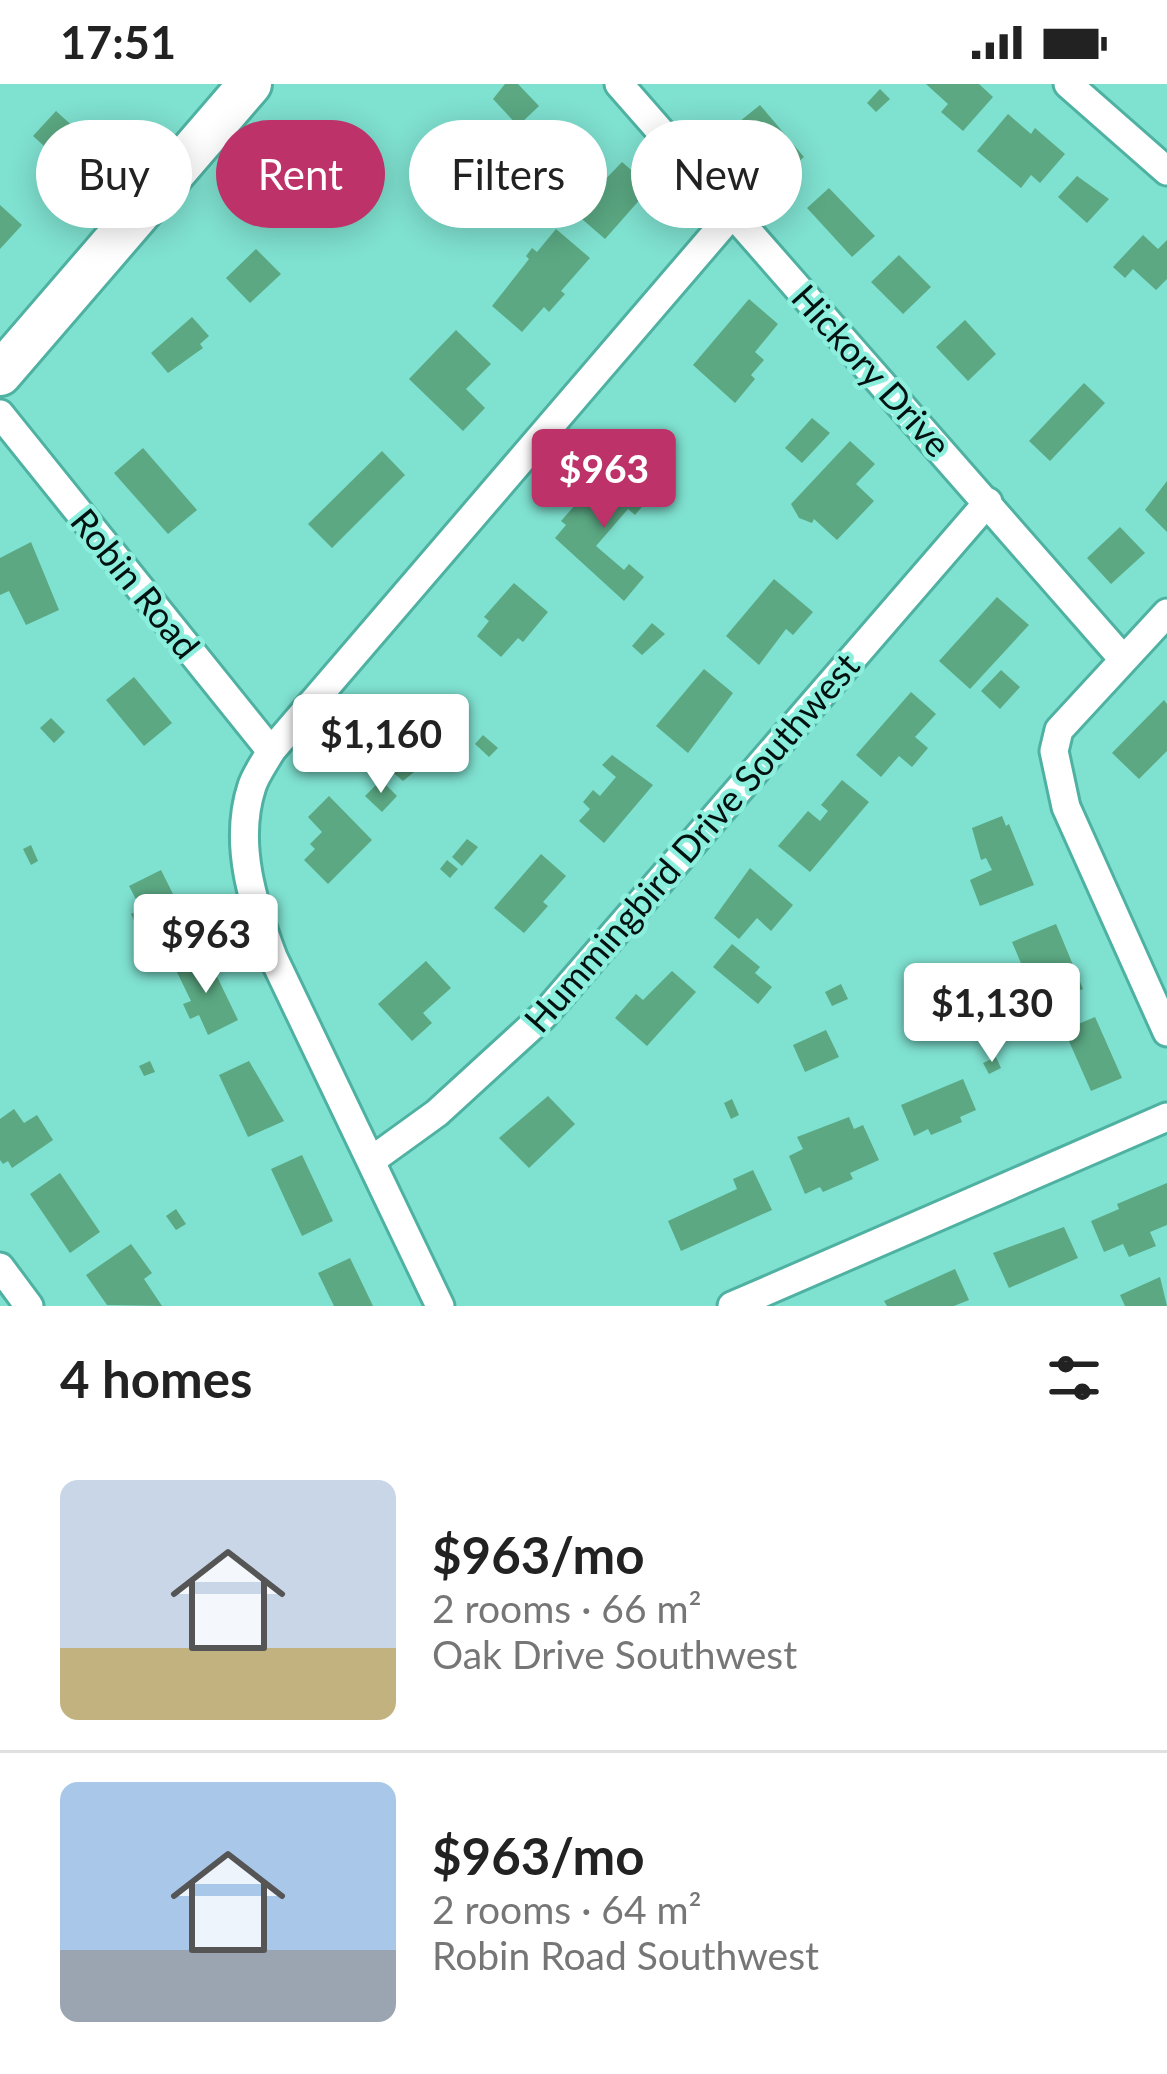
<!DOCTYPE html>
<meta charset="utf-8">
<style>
:root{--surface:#fff;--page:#f2f2f2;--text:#222;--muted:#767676;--line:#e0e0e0;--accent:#bd3269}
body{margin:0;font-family:Lato,sans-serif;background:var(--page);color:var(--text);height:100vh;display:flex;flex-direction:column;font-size:45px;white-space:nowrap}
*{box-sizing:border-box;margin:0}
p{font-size:39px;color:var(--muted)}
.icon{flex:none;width:66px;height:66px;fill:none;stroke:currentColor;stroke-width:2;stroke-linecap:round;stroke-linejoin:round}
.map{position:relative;height:1222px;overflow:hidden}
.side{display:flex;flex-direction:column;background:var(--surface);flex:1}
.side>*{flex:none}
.guide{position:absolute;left:36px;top:36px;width:1095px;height:108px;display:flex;gap:24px}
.price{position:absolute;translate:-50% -102px;padding:0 27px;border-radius:12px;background:#fff;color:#222;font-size:39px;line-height:78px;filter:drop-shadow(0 3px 6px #0008)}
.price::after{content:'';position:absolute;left:50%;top:72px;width:36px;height:27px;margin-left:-18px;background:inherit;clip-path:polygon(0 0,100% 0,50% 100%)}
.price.current{background:var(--accent);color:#fff}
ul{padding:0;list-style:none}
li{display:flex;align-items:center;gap:36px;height:300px;padding:0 60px}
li+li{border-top:3px solid var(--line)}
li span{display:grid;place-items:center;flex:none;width:336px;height:240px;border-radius:18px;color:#555}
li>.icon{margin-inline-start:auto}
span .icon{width:144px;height:144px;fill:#fffc;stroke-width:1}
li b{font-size:51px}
h2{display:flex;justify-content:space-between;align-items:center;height:144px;padding:0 60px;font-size:51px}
.chip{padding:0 42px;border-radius:54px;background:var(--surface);box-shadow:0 6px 30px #0003;font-size:42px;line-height:108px}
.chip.current{background:var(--accent);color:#fff}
.status{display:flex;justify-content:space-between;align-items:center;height:84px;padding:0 60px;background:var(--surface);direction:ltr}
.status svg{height:33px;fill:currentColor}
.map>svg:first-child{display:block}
</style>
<div class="status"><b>17:51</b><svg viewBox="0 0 49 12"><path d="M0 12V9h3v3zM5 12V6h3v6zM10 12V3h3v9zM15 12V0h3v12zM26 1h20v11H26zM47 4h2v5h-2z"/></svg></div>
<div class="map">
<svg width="1167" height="1222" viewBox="0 0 1167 1222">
<rect width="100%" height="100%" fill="#7fe1d0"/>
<g fill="#5ba883">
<path d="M505 0H518L539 22 518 42 493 15Z"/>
<path d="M926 0H979L993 13 963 47 941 28 948 20Z"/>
<path d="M880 5 890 15 876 28 867 19Z"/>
<path d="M760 21 804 73 779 94 734 42Z"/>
<path d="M56 27 97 64 74 89 33 52Z"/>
<path d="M1008 30 1031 50 1035 44 1065 70 1040 99 1031 91 1021 104 977 67Z"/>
<path d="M622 78 651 103 605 155 575 129 593 109 589 106 594 100 598 103Z"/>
<path d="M1077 92 1109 115 1087 139 1058 113Z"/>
<path d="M829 104 875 152 852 173 807 124Z"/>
<path d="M0 121 22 141 0 165Z"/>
<path d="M556 145 590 174 561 207 565 210 549 228 544 223 522 248 492 222 529 175 526 172 532 164 537 168Z"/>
<path d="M1143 151 1158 165 1167 156V195L1156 206 1133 185 1125 194 1113 183Z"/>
<path d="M256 165 281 190 250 219 226 194Z"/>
<path d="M899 171 931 203 903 230 871 198Z"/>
<path d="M749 215 778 240 755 268 764 276 751 291 755 295 735 319 693 281Z"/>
<path d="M192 233 209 252 200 260 203 264 168 289 151 269Z"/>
<path d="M965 236 996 270 968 297 936 263Z"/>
<path d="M456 246 491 280 466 305 485 324 463 347 409 295Z"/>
<path d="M1084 299 1105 319 1050 377 1029 357Z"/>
<path d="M812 334 830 349 802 379 785 364Z"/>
<path d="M850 357 875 380 856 400 874 417 837 456 814 435 812 439 799 434 791 420Z"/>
<path d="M143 364 197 426 168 450 114 389Z"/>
<path d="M382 367 405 391 332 464 308 440Z"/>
<path d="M629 391 653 410 635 431 628 425 596 462 624 486 629 480 644 493 624 517 555 454 566 441 561 437 590 404 595 408 607 394 618 404Z"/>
<path d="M1167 397V448L1145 426Z"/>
<path d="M1120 443 1145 469 1111 500 1087 474Z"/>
<path d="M31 458 59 526 26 541 9 507 0 511V474Z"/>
<path d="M774 495 813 528 793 551 786 545 759 581 726 552Z"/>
<path d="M514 499 548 528 523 558 518 554 501 573 477 552 489 537 484 533Z"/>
<path d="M997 513 1029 541 970 605 939 577Z"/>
<path d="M652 539 665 550 642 571 632 562Z"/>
<path d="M704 585 733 609 688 669 656 642Z"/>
<path d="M1001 586 1020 603 1000 625 981 607Z"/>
<path d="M134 593 172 639 144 662 106 616Z"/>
<path d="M911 608 936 630 915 653 928 664 912 683 899 672 881 693 856 671Z"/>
<path d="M418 612 450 642 429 665 435 671 403 697 375 673 385 661 378 655 395 636 402 642 409 634 402 629Z"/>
<path d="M1164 616 1167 620V667L1139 695 1112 669Z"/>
<path d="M51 634 65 648 54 659 40 644Z"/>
<path d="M483 651 498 664 489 673 475 660Z"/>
<path d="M612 671 653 701 604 759 579 737 590 725 583 718 593 706 600 712 616 693 602 681Z"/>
<path d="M381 696 397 712 382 728 365 712Z"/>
<path d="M842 696 869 718 810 788 778 762 808 727 820 737 828 727 821 721Z"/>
<path d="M329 712 372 756 328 800 304 776 315 765 310 760 322 748 308 733Z"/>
<path d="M1002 732 1006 742 1009 740 1034 801 980 822 970 796 992 786 986 774 981 776 972 744Z"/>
<path d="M467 755 478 763 462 782 452 773Z"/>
<path d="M31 761 38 777 31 781 23 765Z"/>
<path d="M541 770 566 792 543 818 548 822 524 849 494 824Z"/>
<path d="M447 776 458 785 450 794 440 785Z"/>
<path d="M750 784 793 821 771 847 757 834 739 855 714 834Z"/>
<path d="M161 786 184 832 142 853 131 830 141 825 129 802Z"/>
<path d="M1056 840 1083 905 1052 918 1041 893 1029 898 1012 858Z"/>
<path d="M732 860 760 883 755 889 772 903 758 920 713 883Z"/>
<path d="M207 872 238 936 208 951 199 931 190 935 183 920 191 917 176 886Z"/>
<path d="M426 877 451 904 423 929 432 939 412 957 378 920Z"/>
<path d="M672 887 696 908 647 962 615 934 636 910 643 916Z"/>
<path d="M841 900 848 915 832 922 825 908Z"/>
<path d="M1095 933 1122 994 1091 1007 1064 946Z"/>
<path d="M826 946 839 973 805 988 793 961Z"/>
<path d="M996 973 1001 984 989 990 983 979Z"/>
<path d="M150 977 155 988 144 992 139 982Z"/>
<path d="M249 977 284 1037 248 1053 219 991Z"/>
<path d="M963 995 976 1026 960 1033 962 1038 931 1051 928 1045 914 1052 901 1021Z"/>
<path d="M548 1012 575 1040 529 1084 499 1054Z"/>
<path d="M732 1015 739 1031 731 1035 724 1019Z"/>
<path d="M14 1025 24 1039 37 1031 53 1056 12 1084 8 1077 3 1080 0 1076V1035Z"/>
<path d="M849 1033 854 1045 863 1041 879 1076 850 1089 853 1095 823 1108 820 1103 805 1110 789 1072 803 1065 797 1053Z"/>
<path d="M302 1071 333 1137 302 1152 271 1085Z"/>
<path d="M753 1086 772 1126 681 1167 668 1137 737 1105 733 1095Z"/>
<path d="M60 1089 100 1148 70 1169 30 1110Z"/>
<path d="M1167 1099V1141L1150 1148 1156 1162 1129 1173 1123 1160 1104 1168 1091 1137 1119 1125 1117 1120Z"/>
<path d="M176 1125 186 1140 176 1146 166 1132Z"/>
<path d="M1064 1143 1078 1174 1009 1204 993 1169Z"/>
<path d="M131 1160 152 1189 144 1195 162 1222 107 1221 86 1191Z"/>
<path d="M350 1174 373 1222H334L318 1189Z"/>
<path d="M955 1185 969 1216 954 1222H887L884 1217Z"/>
<path d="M1160 1193 1167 1222H1125L1120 1211Z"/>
</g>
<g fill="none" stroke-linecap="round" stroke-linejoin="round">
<g stroke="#4eb1a1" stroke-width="33">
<g id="minor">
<path d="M619 0 1123 575"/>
<path d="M1068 0 1167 87"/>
<path d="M0 330 271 667"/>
<path d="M1167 529 1059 646 1054 667 1066 723 1167 948"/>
<path d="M372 1076 437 1029 543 932 988 418"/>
<path d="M0 1183 29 1222"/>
<path d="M440 1222 273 873C253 820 233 759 252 702 256 690 265 678 271 667L733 129"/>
<path d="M732 1222 1167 1033"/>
</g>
</g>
<g stroke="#4eb1a1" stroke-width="48">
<path id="primary" d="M0 290 250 0"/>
</g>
<use href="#minor" stroke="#fff" stroke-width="27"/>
<use href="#primary" stroke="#fff" stroke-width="42"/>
</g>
<g text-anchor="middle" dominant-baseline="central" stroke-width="9" stroke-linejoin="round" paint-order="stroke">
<g font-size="36" fill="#00120f" stroke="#8ceedd">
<text transform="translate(872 286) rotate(48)">Hickory Drive</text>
<text transform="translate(136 499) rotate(51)">Robin Road</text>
<text transform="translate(691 758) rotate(-49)">Hummingbird Drive Southwest</text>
</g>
</g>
</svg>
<b class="price current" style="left:604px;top:447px">$963</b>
<b class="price" style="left:381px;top:712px">$1,160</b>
<b class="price" style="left:206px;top:912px">$963</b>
<b class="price" style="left:992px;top:981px">$1,130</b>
<div class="guide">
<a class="chip">Buy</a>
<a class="chip current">Rent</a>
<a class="chip">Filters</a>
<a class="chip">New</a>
</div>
</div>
<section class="side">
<h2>4 homes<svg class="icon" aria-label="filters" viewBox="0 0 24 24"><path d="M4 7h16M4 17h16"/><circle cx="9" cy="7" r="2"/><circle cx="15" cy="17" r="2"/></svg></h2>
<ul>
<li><span style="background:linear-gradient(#c9d6e8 70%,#c2b280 0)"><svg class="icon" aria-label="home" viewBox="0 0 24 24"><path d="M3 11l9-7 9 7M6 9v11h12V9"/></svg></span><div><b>$963/mo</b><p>2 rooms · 66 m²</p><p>Oak Drive Southwest</p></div></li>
<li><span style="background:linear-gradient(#a9c7e8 70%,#9aa5b1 0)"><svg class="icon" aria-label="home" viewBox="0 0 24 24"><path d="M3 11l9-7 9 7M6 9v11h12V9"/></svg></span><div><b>$963/mo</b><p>2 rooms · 64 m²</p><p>Robin Road Southwest</p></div></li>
</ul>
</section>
